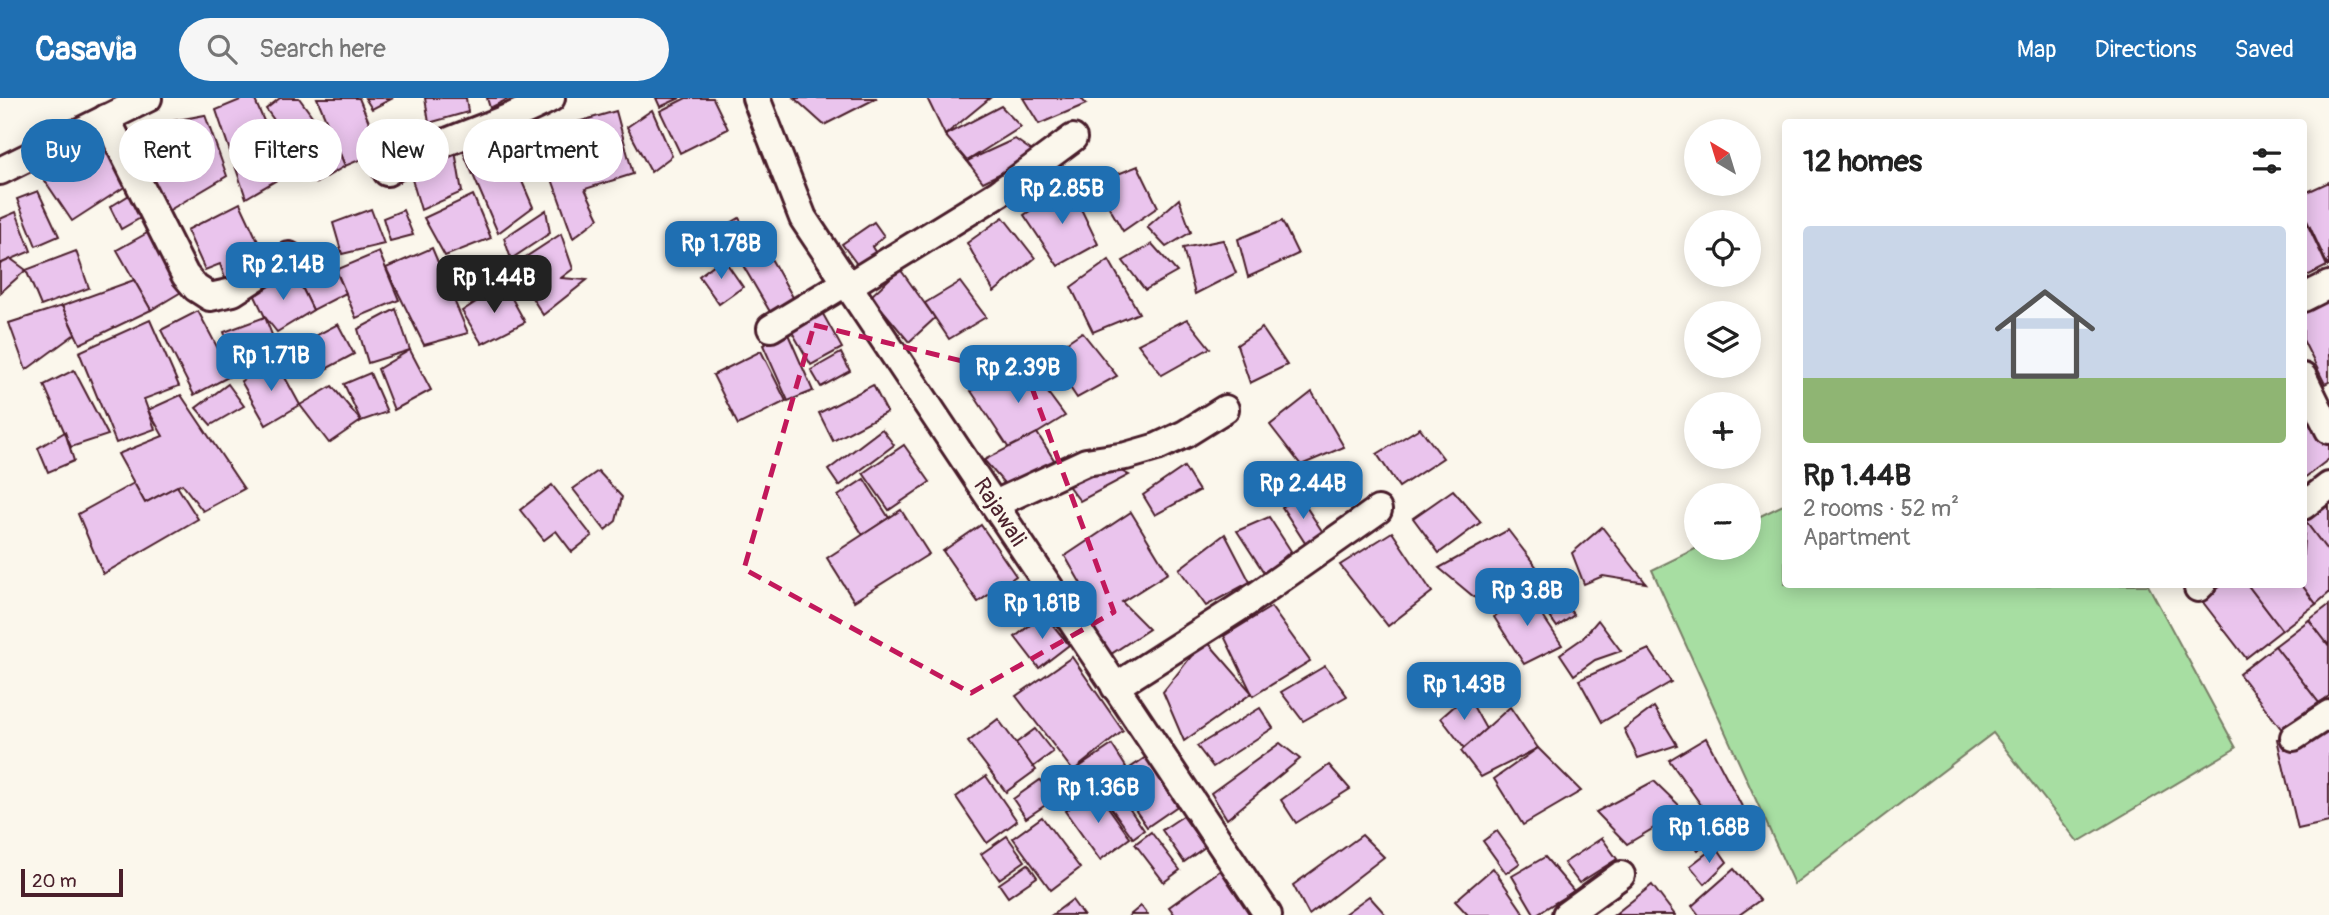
<!DOCTYPE html>
<meta charset="utf-8">
<style>
:root{--surface:#fff;--page:#f6f6f6;--text:#222;--muted:#767676;--accent:#1f6fb2}
body{margin:0;font-family:Pangolin,sans-serif;background:var(--page);color:var(--text);height:100vh;display:flex;flex-direction:column;font-size:26px;white-space:nowrap}
*{box-sizing:border-box;margin:0}
p{font-size:23px;color:var(--muted)}
.icon{flex:none;width:38px;height:38px;fill:none;stroke:currentColor;stroke-width:2;stroke-linecap:round;stroke-linejoin:round}
.map{position:relative;flex:1;overflow:hidden}
.panel{position:absolute;left:1782px;top:21px;width:525px;height:469px;display:flex;flex-direction:column;background:var(--surface);border-radius:7px;box-shadow:0 4px 18px #0003}
.panel>*{flex:none}
.guide{position:absolute;left:21px;top:21px;width:665px;height:63px;display:flex;gap:14px}
.needle{width:46px;rotate:322deg}
.tools{position:absolute;left:1684px;top:21px;display:grid;gap:14px}
.tools a{display:grid;place-items:center;width:77px;height:77px;border-radius:50%;background:var(--surface);box-shadow:0 4px 18px #0003;font-size:35px}
.scale{position:absolute;left:21px;bottom:18px;width:102px;box-sizing:border-box;padding-left:7px;border:4px solid #4a1f2b;border-top:0;font-size:19px;line-height:24px;white-space:nowrap;color:#4a1f2b;-webkit-text-stroke:5px #fbf7ec;paint-order:stroke}
.price{position:absolute;translate:-50% -60px;padding:0 16px;border-radius:14px;background:var(--accent);color:#fff;font-size:23px;line-height:46px;filter:drop-shadow(0 2px 4px #0008)}
.price::after{content:'';position:absolute;left:50%;top:42px;width:21px;height:16px;margin-left:-10px;background:inherit;clip-path:polygon(0 0,100% 0,50% 100%)}
.price.selected{background:#222;color:#fff}
ul{padding:0;list-style:none}
li{display:grid;align-content:center;gap:14px;height:371px;padding:0 21px}
li span{display:grid;place-items:center;height:217px;border-radius:7px;color:#555}
li>.icon{margin-inline-start:auto}
span .icon{width:126px;height:126px;fill:#fffc;stroke-width:1}
li b{font-size:30px}
h2{display:flex;justify-content:space-between;align-items:center;height:84px;padding:0 21px;font-size:30px}
.chip{padding:0 24px;border-radius:32px;background:var(--surface);box-shadow:0 4px 18px #0003;font-size:24px;line-height:63px}
.chip.selected{background:var(--accent);color:#fff}
header{display:flex;align-items:center;gap:42px;box-sizing:border-box;height:98px;padding:0 35px;background:var(--accent);color:#fff}
header strong{font-size:33px}
nav{display:flex;gap:38px;margin-inline-start:auto;font-size:24px}
.search{width:490px;height:63px;background:var(--page);display:flex;align-items:center;gap:18px;box-sizing:border-box;padding:0 24px;border-radius:38px;color:var(--muted);font-size:26px}
.map>svg:first-child{display:block}
</style>
<header>
<strong>Casavia</strong>
<div class="search"><svg class="icon" aria-label="search" viewBox="0 0 24 24"><circle cx="10" cy="10" r="6"/><path d="M15 15l6 6"/></svg>Search here</div>
<nav><a>Map</a><a>Directions</a><a>Saved</a></nav>
</header>
<div class="map">
<svg width="2329" height="817" viewBox="0 0 2329 817">
<rect width="100%" height="100%" fill="#fbf7ec"/>
<filter id="ink" filterUnits="userSpaceOnUse"><feTurbulence type="fractalNoise" baseFrequency=".0143" numOctaves="2"/><feDisplacementMap in="SourceGraphic" scale="14" xChannelSelector="R" yChannelSelector="G"/><feConvolveMatrix kernelMatrix="1 2 1 2 8 2 1 2 1" color-interpolation-filters="sRGB"/></filter>
<g filter="url(#ink)">
<path fill="#a7dea2" stroke="#787e66" stroke-width="2" d="M1785 406V486L2148 487 2236 650 2078 744 1993 635 1794 786 1652 472 1697 450H1748V424Z"/>
<g fill="#eac4ed" stroke="#4a1f2b" stroke-width="2">
<path d="M245 0H254L287 76 246 100 216 12Z"/>
<path d="M280 0H299L315 22 288 41 266 11Z"/>
<path d="M317 0H359L381 53 345 68Z"/>
<path d="M365 0H393L372 11Z"/>
<path d="M425 0H466L468 14 429 25Z"/>
<path d="M487 0H510L490 10Z"/>
<path d="M656 0H680L660 9Z"/>
<path d="M686 0H713L728 31 680 55 660 13Z"/>
<path d="M794 0H877L824 27Z"/>
<path d="M927 0H990L945 37Z"/>
<path d="M1023 0H1081L1086 6 1039 26Z"/>
<path d="M1001 8 1021 29 967 63 945 37Z"/>
<path d="M652 12 672 58 651 74 627 29Z"/>
<path d="M616 13 633 76 585 91 599 120 573 140 536 36Z"/>
<path d="M205 17 227 78 168 113 146 83 184 64 162 25Z"/>
<path d="M333 39 345 68 316 85 300 54Z"/>
<path d="M503 39 533 109 498 135 464 56Z"/>
<path d="M1015 41 1038 57 983 84 967 63Z"/>
<path d="M100 43 129 86 72 123 43 80Z"/>
<path d="M455 53 462 94 421 112 409 71Z"/>
<path d="M1138 68 1158 109 1123 133 1095 85Z"/>
<path d="M2329 84V168H2328L2303 114V96Z"/>
<path d="M1069 86 1098 146 1058 168 1024 117Z"/>
<path d="M38 93 59 138 36 148 17 101Z"/>
<path d="M131 96 144 118 121 131 110 109Z"/>
<path d="M473 97 491 140 445 158 424 120Z"/>
<path d="M1179 101 1191 134 1166 149 1147 129Z"/>
<path d="M240 105 269 167 226 183 220 166 205 172 187 132Z"/>
<path d="M371 111 384 146 342 156 333 125Z"/>
<path d="M403 112 413 137 390 143 383 120Z"/>
<path d="M546 112 550 135 511 161 504 140Z"/>
<path d="M16 114 31 153 0 166V121Z"/>
<path d="M2303 117 2327 168 2303 180Z"/>
<path d="M1003 119 1035 160 994 194 967 145Z"/>
<path d="M739 120 755 147 732 160 717 133Z"/>
<path d="M1282 123 1298 156 1248 179 1238 141Z"/>
<path d="M874 124 884 138 872 149 881 163 862 173 842 146Z"/>
<path d="M708 132 719 151 698 164 686 145Z"/>
<path d="M149 134 183 193 151 212 117 152Z"/>
<path d="M561 136 573 171 561 180 587 182 543 217 512 168Z"/>
<path d="M1223 142 1236 175 1195 196 1183 150Z"/>
<path d="M1152 146 1177 174 1145 192 1123 163Z"/>
<path d="M432 150 468 235 424 247 386 170Z"/>
<path d="M765 150 799 210 776 224 741 164Z"/>
<path d="M76 153 89 190 41 208 26 172Z"/>
<path d="M379 154 399 202 356 220 336 172Z"/>
<path d="M329 158 346 195 313 212 295 175Z"/>
<path d="M723 160 743 189 719 206 699 178Z"/>
<path d="M11 161 26 172 0 195V166Z"/>
<path d="M1109 162 1139 215 1093 234 1071 189Z"/>
<path d="M900 171 935 220 909 244 871 198Z"/>
<path d="M295 175 313 212 277 234 265 219 253 194Z"/>
<path d="M134 182 151 212 80 246 62 208Z"/>
<path d="M960 184 986 219 949 241 925 205Z"/>
<path d="M504 186 525 224 482 246 462 213Z"/>
<path d="M2329 196V284L2325 286 2303 242V209Z"/>
<path d="M62 208 75 236 26 272 9 225Z"/>
<path d="M819 209 842 250 811 267 788 227Z"/>
<path d="M396 211 410 252 368 265 358 231Z"/>
<path d="M198 213 232 277 194 297 161 232Z"/>
<path d="M265 219 279 255 238 271 224 234Z"/>
<path d="M1187 221 1210 250 1162 277 1138 246Z"/>
<path d="M150 222 179 288 144 301 155 331 116 345 79 254Z"/>
<path d="M338 226 354 256 313 278 298 247Z"/>
<path d="M1262 230 1287 267 1250 285 1237 247Z"/>
<path d="M1082 234 1117 278 1077 300 1048 257Z"/>
<path d="M788 236 813 293 788 303 763 247Z"/>
<path d="M410 252 431 292 394 312 378 271Z"/>
<path d="M761 253 786 303 738 327 713 277Z"/>
<path d="M841 255 850 273 821 289 811 272Z"/>
<path d="M276 263 300 307 266 327 241 283Z"/>
<path d="M1026 265 1065 318 1010 352 971 293Z"/>
<path d="M74 272 108 337 71 349 44 287Z"/>
<path d="M370 275 387 314 361 323 344 286Z"/>
<path d="M228 286 244 308 211 327 196 310Z"/>
<path d="M873 287 887 314 833 343 819 315Z"/>
<path d="M332 288 361 323 329 345 300 307Z"/>
<path d="M1312 294 1344 349 1301 367 1270 327Z"/>
<path d="M181 297 244 391 203 413 182 386 145 405 118 356 163 338 148 312Z"/>
<path d="M2303 308 2329 342V361L2303 381Z"/>
<path d="M1420 330 1443 360 1399 389 1377 356Z"/>
<path d="M882 331 894 347 839 388 828 372Z"/>
<path d="M65 334 74 363 48 374 38 350Z"/>
<path d="M1037 335 1056 365 1010 392 984 362Z"/>
<path d="M904 347 930 384 889 412 863 375Z"/>
<path d="M1102 363 1129 377 1080 403 1066 385Z"/>
<path d="M1184 369 1199 393 1155 417 1143 397Z"/>
<path d="M598 373 622 399 616 423 605 432 573 391Z"/>
<path d="M864 381 889 420 863 437 838 398Z"/>
<path d="M134 385 145 405 177 388 198 421 103 476 78 416Z"/>
<path d="M552 387 592 438 572 454 556 433 544 442 520 412Z"/>
<path d="M1453 392 1481 424 1439 455 1413 420Z"/>
<path d="M1299 398 1324 436 1307 448 1282 409Z"/>
<path d="M2329 404V455L2305 423Z"/>
<path d="M901 412 929 456 854 503 827 460Z"/>
<path d="M1131 414 1168 475 1122 504 1149 531 1108 558 1077 510 1088 498 1065 458Z"/>
<path d="M1269 419 1291 453 1265 476 1237 433Z"/>
<path d="M2305 423 2329 455V495L2316 506 2301 486Z"/>
<path d="M981 427 1016 478 978 504 943 453Z"/>
<path d="M1602 429 1646 485 1603 478 1584 486 1572 455Z"/>
<path d="M1508 432 1538 471 1480 504 1439 470Z"/>
<path d="M1392 434 1432 494 1388 528 1340 467Z"/>
<path d="M1225 436 1250 484 1206 508 1179 471Z"/>
<path d="M1543 479 1574 517 1557 529 1528 487Z"/>
<path d="M2222 486H2247L2282 532 2246 560 2202 503Z"/>
<path d="M2247 486H2301L2316 506 2282 532Z"/>
<path d="M1525 491 1562 547 1524 566 1494 519Z"/>
<path d="M2329 507V548L2309 522Z"/>
<path d="M1271 509 1310 563 1253 598 1224 538Z"/>
<path d="M1044 516 1069 547 1039 570 1015 539Z"/>
<path d="M1598 522 1621 553 1595 562 1574 577 1560 556 1583 540Z"/>
<path d="M2309 522 2329 548V598L2319 605 2275 548Z"/>
<path d="M1205 541 1252 595 1184 643 1163 594Z"/>
<path d="M2275 548 2319 605 2283 633 2239 576Z"/>
<path d="M1649 551 1671 584 1602 624 1579 582Z"/>
<path d="M1072 559 1123 633 1073 673 1016 598Z"/>
<path d="M1325 568 1347 598 1303 623 1281 594Z"/>
<path d="M1467 597 1486 631 1464 650 1441 620Z"/>
<path d="M1510 609 1538 650 1481 679 1461 653Z"/>
<path d="M1654 609 1677 647 1638 660 1624 631Z"/>
<path d="M1260 610 1273 630 1213 669 1197 648Z"/>
<path d="M998 621 1036 672 1006 694 968 644Z"/>
<path d="M2329 629V724L2298 731 2277 641Z"/>
<path d="M1035 631 1053 654 1033 669 1016 645Z"/>
<path d="M1706 640 1747 718 1714 725 1669 662Z"/>
<path d="M1280 645 1300 661 1227 721 1211 695Z"/>
<path d="M1112 647 1126 669 1089 693 1075 672Z"/>
<path d="M1538 650 1581 693 1523 727 1494 681Z"/>
<path d="M1146 659 1179 707 1147 729 1114 681Z"/>
<path d="M1329 667 1350 691 1296 725 1281 702Z"/>
<path d="M986 678 1017 723 987 745 956 699Z"/>
<path d="M1040 682 1053 702 1026 720 1013 701Z"/>
<path d="M1654 683 1684 712 1627 746 1596 714Z"/>
<path d="M1111 684 1144 732 1133 740 1099 693Z"/>
<path d="M1096 692 1130 740 1100 762 1065 713Z"/>
<path d="M1696 717 1712 733 1754 727 1698 752 1681 728Z"/>
<path d="M1183 718 1205 749 1184 764 1162 732Z"/>
<path d="M1042 719 1080 770 1051 792 1013 740Z"/>
<path d="M1497 733 1520 765 1506 775 1483 743Z"/>
<path d="M1151 734 1180 772 1164 784 1135 746Z"/>
<path d="M1362 737 1384 759 1309 817 1293 787Z"/>
<path d="M1007 738 1025 763 999 781 981 756Z"/>
<path d="M1602 740 1617 761 1579 785 1564 765Z"/>
<path d="M1716 748 1727 764 1705 786 1690 768Z"/>
<path d="M1545 759 1574 793 1535 817 1512 778Z"/>
<path d="M1028 766 1037 779 1008 799 999 786Z"/>
<path d="M1493 770 1525 817H1468L1455 803Z"/>
<path d="M1734 771 1760 802 1739 817H1699L1692 808Z"/>
<path d="M1221 772 1254 817H1175L1169 809Z"/>
<path d="M1652 787 1675 817H1614Z"/>
<path d="M1369 798 1386 817H1343Z"/>
<path d="M1072 802 1083 817H1052Z"/>
<path d="M1141 808 1148 817H1130Z"/>
</g>
<g fill="none" stroke-linecap="round" stroke-linejoin="round">
<g stroke="#4a1f2b" stroke-width="32">
<g id="street">
<path d="M756 0 803 120 1268 817"/>
<path d="M106 20 185 177 196 190 210 199 233 194 289 158"/>
<path d="M0 73 148 0"/>
<path d="M387 74C438 41 498 29 551 0"/>
<path d="M850 187 999 95 1073 40"/>
<path d="M2303 200 2329 187"/>
<path d="M771 230 847 184"/>
<path d="M2303 279 2329 332"/>
<path d="M995 406 1086 364 1126 358 1157 349 1185 336 1225 311"/>
<path d="M2303 408 2329 388"/>
<path d="M2198 490 2202 486"/>
<path d="M1115 589 1246 505 1378 412"/>
<path d="M2294 639 2329 616"/>
<path d="M1566 817 1621 777"/>
</g>
</g>
<use href="#street" stroke="#fbf7ec" stroke-width="26"/>
</g>
</g>
<path fill="none" stroke="#c2185b" stroke-width="5" stroke-dasharray="14 9" stroke-linejoin="round" d="M814 227 1028 279 1114 514 971 595 744 471Z"/>
<g text-anchor="middle" dominant-baseline="central" stroke-width="6" stroke-linejoin="round" paint-order="stroke">
<g font-size="23" fill="#4a1f2b" stroke="#fbf7ec">
<text transform="translate(1000 414) rotate(57)">Rajawali</text>
</g>
</g>
</svg>
<div class="tools">
<a><svg class="needle" viewBox="-14 -14 28 28"><path d="M0-13l5 13h-10z" fill="#e53935"/><path d="M0 13l5-13h-10z" fill="#767676"/></svg></a>
<a><svg class="icon" aria-label="locate" viewBox="0 0 24 24"><circle cx="12" cy="12" r="6"/><path d="M12 2v4M12 18v4M2 12h4M18 12h4"/></svg></a>
<a><svg class="icon" aria-label="layers" viewBox="0 0 24 24"><path d="M12 4l9 5-9 5-9-5zM3 14l9 5 9-5"/></svg></a>
<a>+</a>
<a>−</a>
</div>
<div class="scale">20 m</div>
<b class="price" style="left:1062px;top:128px">Rp 2.85B</b>
<b class="price" style="left:721px;top:183px">Rp 1.78B</b>
<b class="price" style="left:283px;top:204px">Rp 2.14B</b>
<b class="price selected" style="left:494px;top:217px">Rp 1.44B</b>
<b class="price" style="left:271px;top:295px">Rp 1.71B</b>
<b class="price" style="left:1018px;top:307px">Rp 2.39B</b>
<b class="price" style="left:1303px;top:423px">Rp 2.44B</b>
<b class="price" style="left:1527px;top:530px">Rp 3.8B</b>
<b class="price" style="left:1042px;top:543px">Rp 1.81B</b>
<b class="price" style="left:1464px;top:624px">Rp 1.43B</b>
<b class="price" style="left:1098px;top:727px">Rp 1.36B</b>
<b class="price" style="left:1709px;top:767px">Rp 1.68B</b>
<div class="guide">
<a class="chip selected">Buy</a>
<a class="chip">Rent</a>
<a class="chip">Filters</a>
<a class="chip">New</a>
<a class="chip">Apartment</a>
</div>
<section class="panel">
<h2>12 homes<svg class="icon" aria-label="filters" viewBox="0 0 24 24"><path d="M4 7h16M4 17h16"/><circle cx="9" cy="7" r="2"/><circle cx="15" cy="17" r="2"/></svg></h2>
<ul>
<li><span style="background:linear-gradient(#c9d6e8 70%,#8fb573 0)"><svg class="icon" aria-label="home" viewBox="0 0 24 24"><path d="M3 11l9-7 9 7M6 9v11h12V9"/></svg></span><div><b>Rp 1.44B</b><p>2 rooms · 52 m²</p><p>Apartment</p></div></li>
</ul>
</section>
</div>
